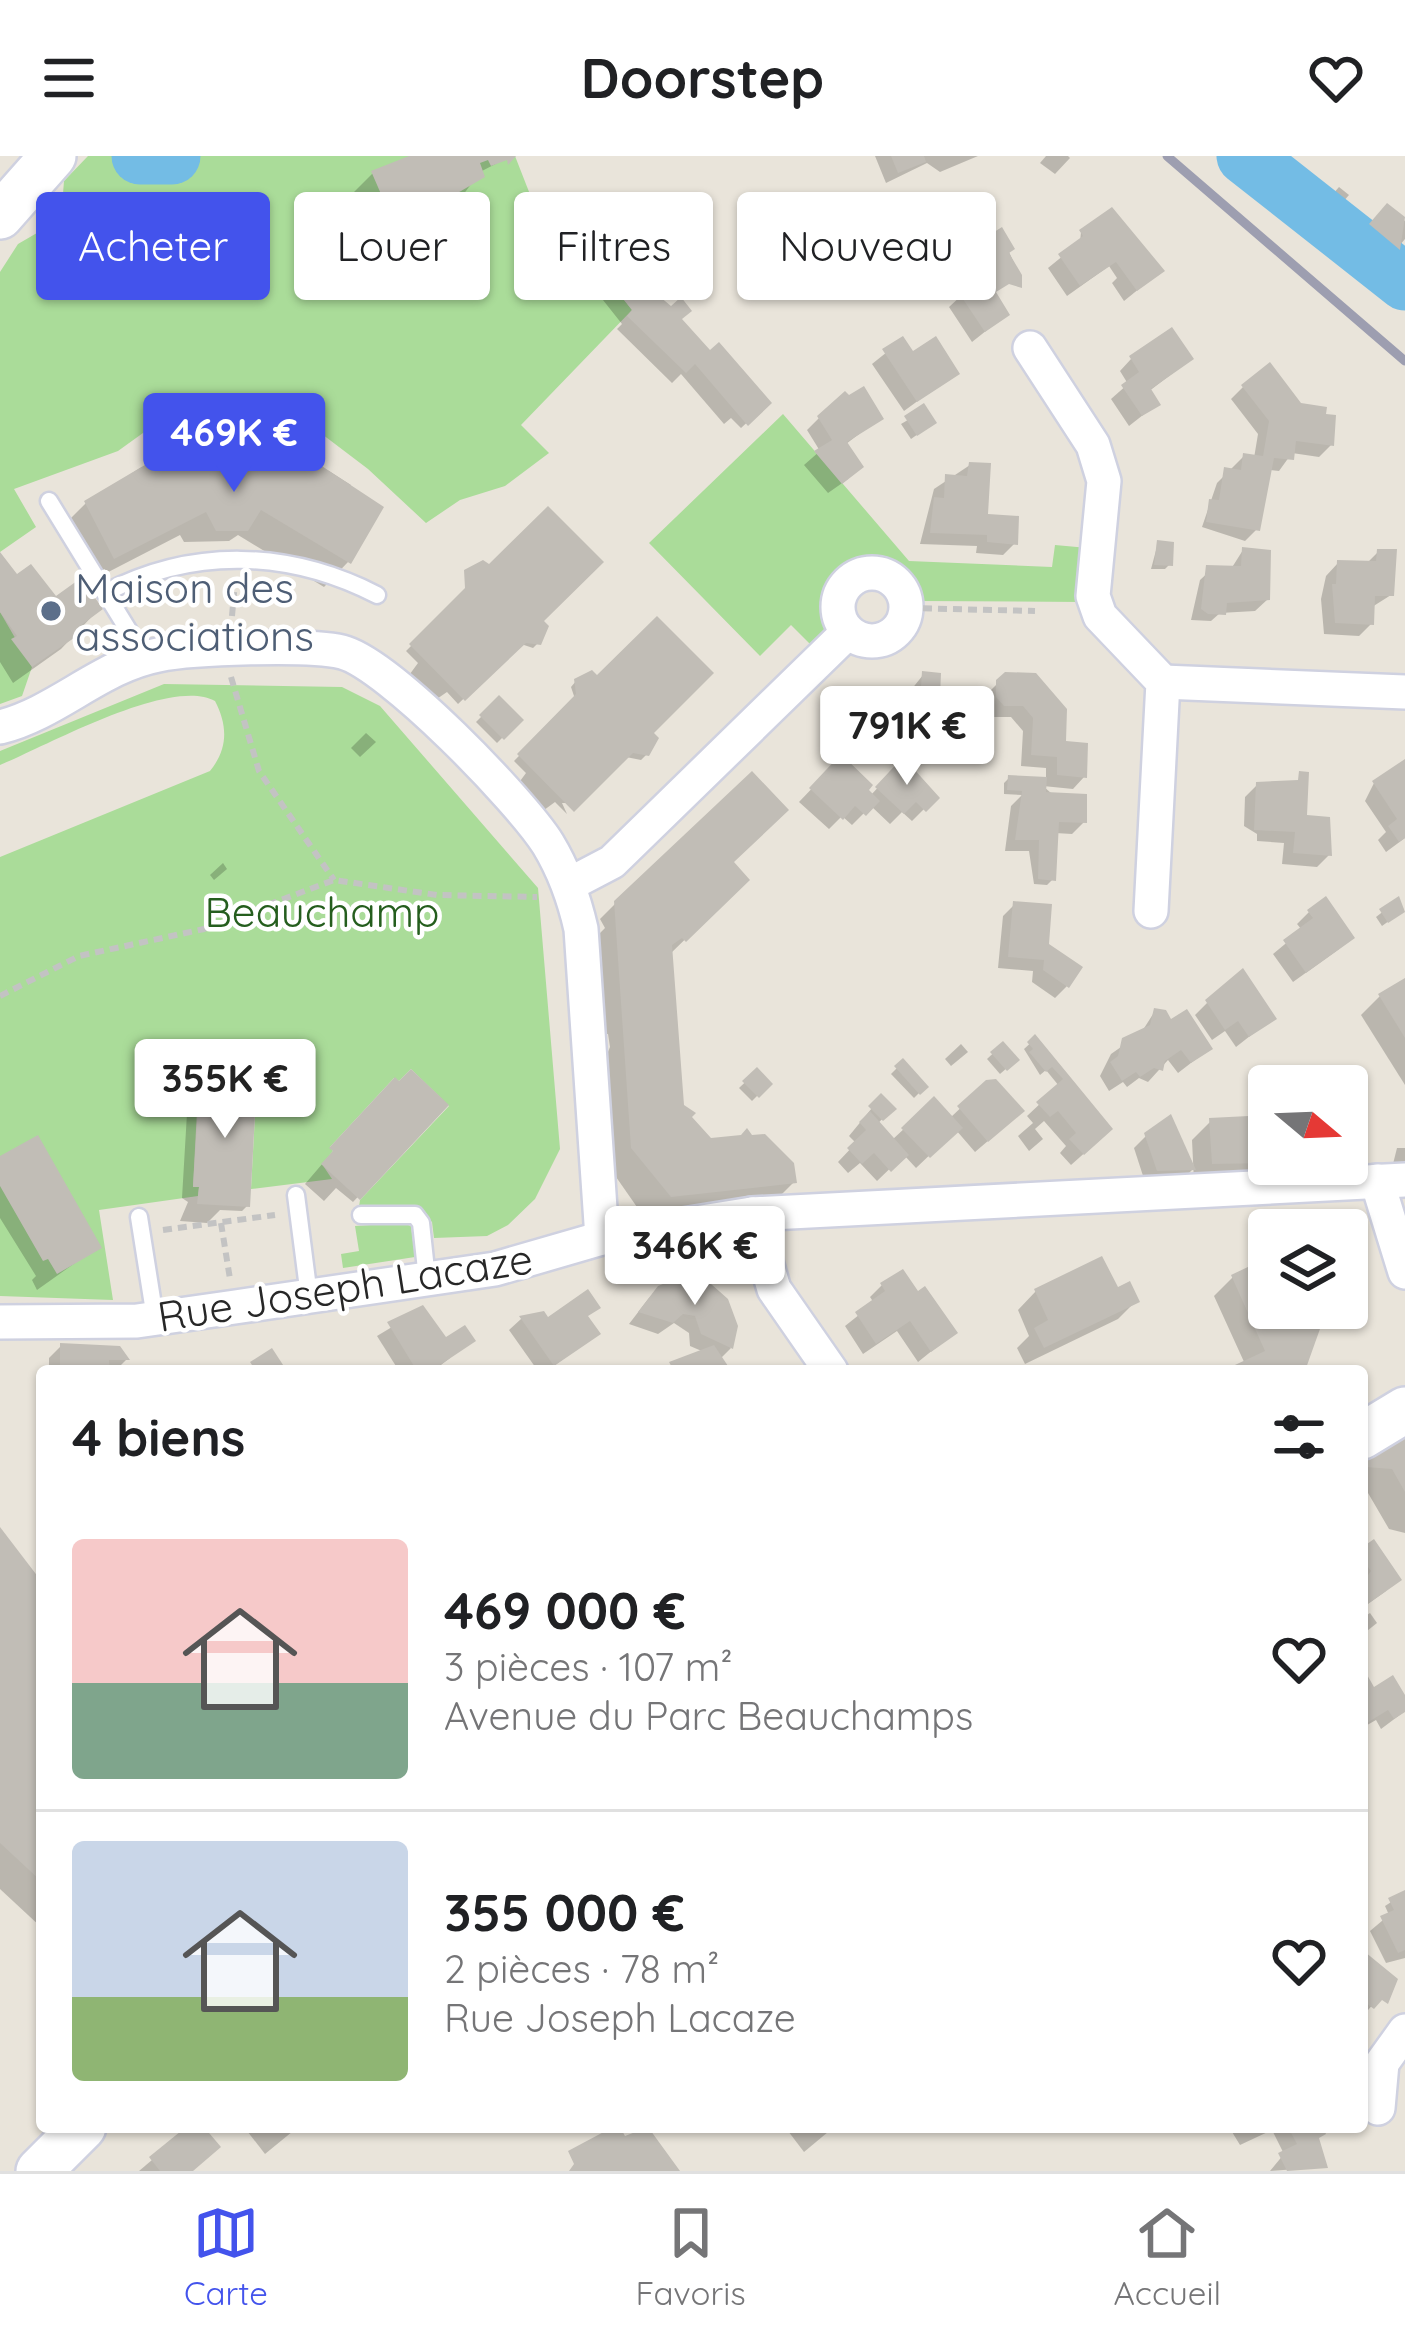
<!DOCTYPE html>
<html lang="fr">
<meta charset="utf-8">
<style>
:root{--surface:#fff;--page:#f6f6f6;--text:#202124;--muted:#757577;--line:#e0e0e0;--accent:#4353ec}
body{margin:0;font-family:Quicksand,sans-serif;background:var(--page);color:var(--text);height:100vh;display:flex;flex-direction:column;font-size:45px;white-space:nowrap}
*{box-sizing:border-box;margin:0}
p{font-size:39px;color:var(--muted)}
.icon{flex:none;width:66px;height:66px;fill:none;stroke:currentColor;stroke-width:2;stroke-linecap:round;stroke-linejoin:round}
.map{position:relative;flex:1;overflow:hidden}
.sheet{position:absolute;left:36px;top:1209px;width:1332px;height:768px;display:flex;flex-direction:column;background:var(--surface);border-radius:12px;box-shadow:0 3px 9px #0004}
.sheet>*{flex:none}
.hud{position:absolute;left:36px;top:36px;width:1335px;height:108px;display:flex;gap:24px}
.needle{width:78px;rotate:109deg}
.tools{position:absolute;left:1248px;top:909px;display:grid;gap:24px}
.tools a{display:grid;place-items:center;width:120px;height:120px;border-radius:12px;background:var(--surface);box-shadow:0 3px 9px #0004;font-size:60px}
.price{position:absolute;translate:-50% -102px;padding:0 27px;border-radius:12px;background:#fff;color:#222;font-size:39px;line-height:78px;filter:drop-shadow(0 3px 6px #0008)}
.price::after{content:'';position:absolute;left:50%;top:72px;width:36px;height:27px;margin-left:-18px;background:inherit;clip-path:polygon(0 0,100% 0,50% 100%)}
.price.active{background:var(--accent);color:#fff}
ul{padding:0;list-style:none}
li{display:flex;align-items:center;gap:36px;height:300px;padding:0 36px}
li+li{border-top:3px solid var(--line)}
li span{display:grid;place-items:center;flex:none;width:336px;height:240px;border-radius:12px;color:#555}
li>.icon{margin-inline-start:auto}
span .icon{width:144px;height:144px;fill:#fffc;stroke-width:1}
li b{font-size:51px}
h2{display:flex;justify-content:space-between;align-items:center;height:144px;padding:0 36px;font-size:51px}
.chip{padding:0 42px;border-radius:12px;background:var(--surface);box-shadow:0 3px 9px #0004;font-size:42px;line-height:108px}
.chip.active{background:var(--accent);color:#fff}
header{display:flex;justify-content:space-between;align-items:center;height:156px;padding:0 36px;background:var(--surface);font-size:54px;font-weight:700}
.tab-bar{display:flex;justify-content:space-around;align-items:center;height:168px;border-top:3px solid var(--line);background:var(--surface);font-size:33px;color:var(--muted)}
.tab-bar a{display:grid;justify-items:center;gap:6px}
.tab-bar .active{color:var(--accent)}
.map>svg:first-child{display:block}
</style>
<header><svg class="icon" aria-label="menu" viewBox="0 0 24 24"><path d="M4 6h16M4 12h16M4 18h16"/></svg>Doorstep<svg class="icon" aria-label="heart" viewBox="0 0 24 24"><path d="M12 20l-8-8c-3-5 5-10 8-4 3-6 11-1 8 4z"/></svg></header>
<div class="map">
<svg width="1405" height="2015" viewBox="0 0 1405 2015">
<rect width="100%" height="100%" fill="#e9e4da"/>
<g fill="#aadc99">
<path d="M88 0H515L565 128 609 125 632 154 521 269 549 297 505 330 460 344 426 367 368 313 281 247 193 241 118 295 14 333 36 371 0 396V116L18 88 61 63 64 25Z"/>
<path d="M783 258 909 405 1052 411 1055 389 1088 392 1082 446 918 445 890 412C841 395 818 428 829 474L812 490 791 469 760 500 649 387Z"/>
<path d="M0 456 32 511 22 540 0 548Z"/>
<path d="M164 528 342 531 380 550 538 732 560 993 535 1043 508 1069 487 1080 434 1082 432 1066 414 1049 359 1051 360 1044 449 950 411 913 399 925 394 922 330 991 333 995 322 1008 332 1023 251 1033 257 922 206 918 204 935H198L193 1030 199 1031 198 1040 99 1054 113 1144 0 1140V701L210 615C228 593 228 570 215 545 171 520 46 590 0 609V595Z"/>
<path d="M402 1067 411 1070 415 1101 343 1112 341 1098 359 1095 355 1070Z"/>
</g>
<g fill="#0003">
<path d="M411 0H509V1L480 16 463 39 426 65 406 72 402 63H387L384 54 365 62 354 36 373 17Z"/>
<path d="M875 0H978L940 16 927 7 886 27Z"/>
<path d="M1046 0H1068L1070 2 1055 18 1040 7Z"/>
<path d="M1339 31 1349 39 1336 54 1326 46Z"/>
<path d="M1387 51 1405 65V83L1393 97 1366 75Z"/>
<path d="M854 58 879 74 860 84 849 63Z"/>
<path d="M63 65 93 84 51 111 42 95Z"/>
<path d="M1000 76 1019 118 992 137 1006 159 972 186 949 151 963 138 951 119 952 97 964 86 981 88Z"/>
<path d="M1081 76 1161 115 1124 145 1112 127 1117 122 1109 110 1067 140 1048 112 1080 86Z"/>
<path d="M635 125 646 138 655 137 709 199 768 247 741 272 731 262 724 268 681 218 672 227 617 173 622 168 599 139 610 127Z"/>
<path d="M902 184 912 199 956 217 904 255 872 208Z"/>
<path d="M1131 203H1191L1148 236 1157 248 1129 270 1111 243 1128 228 1120 215Z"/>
<path d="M1243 231 1331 289 1319 301 1292 297 1279 315 1270 314 1257 373 1245 385 1202 371 1217 327 1244 300 1254 302 1258 278 1231 243Z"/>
<path d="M925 254 928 271 911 283 901 268Z"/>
<path d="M819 262H880L846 288 848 323 828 337 804 309 820 295 807 274Z"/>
<path d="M208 287 329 315 351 329 346 337 348 406 324 431 238 379 229 385 184 386 180 379 89 426 61 372 86 347 140 312Z"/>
<path d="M970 309 985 361 1015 387 1003 399 976 397 977 390 920 388 934 333Z"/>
<path d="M548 354 536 461 538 487 533 492 521 488 458 548 447 536 431 547 407 522 418 507 406 495Z"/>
<path d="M1158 387 1170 408 1165 413H1151Z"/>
<path d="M1243 394 1268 443 1255 455 1220 457 1211 465 1191 464 1200 424 1213 412 1231 413Z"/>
<path d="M1378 396 1391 439 1372 451 1371 468 1359 480 1324 478 1321 443 1326 420 1338 407 1366 408Z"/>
<path d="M0 401 16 422 56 444 99 453 61 493 13 527 0 506Z"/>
<path d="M923 519 935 585 923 597 889 595V576L858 574 859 551 872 538 911 534Z"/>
<path d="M1006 519 1084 621 1073 633 1043 630 1084 666 1072 678 1055 677 1053 723 1047 729 1034 728 1029 695H1005L1011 650 1022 639 1004 638V627L1009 622 1046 624V612L1021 610 1023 575 1011 561H991L985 554 986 539Z"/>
<path d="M576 525 650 577 647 598 641 604 626 601 570 647H562L567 658 555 646 540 657 515 632 526 617 514 605 575 543 571 531Z"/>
<path d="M499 543 520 564 497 587 476 566Z"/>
<path d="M366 577 376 586 360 601 351 592Z"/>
<path d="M841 602 870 640 903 605 936 641 912 665 902 656 890 668 871 650 852 669 842 660 829 673 799 646Z"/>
<path d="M1405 609V682L1386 696 1378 684 1386 676 1365 645 1374 627Z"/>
<path d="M1257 629 1329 699 1317 711 1282 708 1284 687 1257 685V678L1244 670 1245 641Z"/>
<path d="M730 706 746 724 669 799 681 951 710 985 794 1026 769 1051 646 1064 607 1008 601 913 610 891 608 878H599L592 785 605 772 600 763 624 739Z"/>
<path d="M223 707 227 713 214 724 210 719Z"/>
<path d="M1398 744 1404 754 1382 770 1376 761Z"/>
<path d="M1015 748 1067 830 1055 842 1032 826 1033 815 998 812 1003 760Z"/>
<path d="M1309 756 1339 793 1293 826 1273 798 1302 774 1297 768Z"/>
<path d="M1405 827V929L1361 859 1380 840Z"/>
<path d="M1207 847 1273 862 1236 891 1225 875 1212 884 1195 859Z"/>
<path d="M1155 855 1209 893 1178 917 1168 904 1148 926 1139 922 1127 931 1123 926 1109 935 1100 920 1111 898 1141 877Z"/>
<path d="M1035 883 1065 917 1098 985 1071 1009 1060 997 1066 990 1044 965 1035 973 1043 983 1029 995 1018 980 1033 967 1027 960 1059 930 1046 914 1040 919 1024 893Z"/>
<path d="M961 888 968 896 951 910 945 903Z"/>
<path d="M1002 889 1016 904 1000 918 987 903Z"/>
<path d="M903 906 925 931 914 942 891 918Z"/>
<path d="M757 915 769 928 752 945 739 932Z"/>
<path d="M206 921 247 1050 242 1055 220 1054 207 1067 180 1065 188 1046 182 1042 188 940Z"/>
<path d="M987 927 1009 967 975 996 956 974 916 1012 904 999 877 1025 860 1007 848 1017 838 1006 856 987 849 980 881 941 893 953 877 968 892 984 934 945 950 962Z"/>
<path d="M383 937 445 949 353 1046 336 1032 324 1045 305 1028Z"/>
<path d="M1269 962V1008H1327L1314 1020 1194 1026 1192 984 1211 965Z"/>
<path d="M1146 980 1193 1013 1181 1025 1145 1026 1134 992Z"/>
<path d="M1397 992H1405V1008H1393Z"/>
<path d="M0 1003 75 1107 37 1134 32 1124 36 1120 0 1062Z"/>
<path d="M1269 1104V1152L1323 1156 1302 1215H1229L1245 1208 1214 1140 1233 1121Z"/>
<path d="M671 1127 731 1192 720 1203 724 1215H664L704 1196 690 1190 689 1177 674 1167 658 1178 629 1168 649 1142Z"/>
<path d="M882 1129 954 1177 918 1206 897 1175 863 1198 845 1170 874 1147 870 1141Z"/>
<path d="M1036 1135 1136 1145 1118 1163 1025 1208 1017 1192 1029 1180 1018 1154Z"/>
<path d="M422 1153 450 1202 433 1215H399L377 1180Z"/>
<path d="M543 1158 547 1165 585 1161 597 1178 547 1215H538L509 1174 521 1163Z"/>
<path d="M61 1190 126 1204 115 1215H49V1202Z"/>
<path d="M1405 1282V1377L1389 1373 1368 1337 1362 1336V1311Z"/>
<path d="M0 1376 42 1431V1772L0 1733Z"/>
<path d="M1362 1395 1386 1435 1362 1452Z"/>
<path d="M1370 1457 1377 1467 1362 1479V1462Z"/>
<path d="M1362 1516 1373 1535 1405 1544V1555L1381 1573 1376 1564 1362 1572Z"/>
<path d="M1405 1737V1802L1386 1807 1370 1775 1389 1759 1385 1750Z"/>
<path d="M1365 1800 1394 1824 1362 1861V1803Z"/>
<path d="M191 1971H200L191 2015H139Z"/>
<path d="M244 1971H298L265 1998Z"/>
<path d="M785 1971H834L804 1996Z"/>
<path d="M1229 1971H1319L1312 1988 1324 2011 1270 2015 1284 1998 1272 1974 1240 1989Z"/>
</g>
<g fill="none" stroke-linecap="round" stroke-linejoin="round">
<g stroke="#73bce5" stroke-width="57">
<path d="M140 0H172"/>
<path d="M1245 0 1405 126"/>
</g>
</g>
<g fill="#c1bdb6">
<path d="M409 0H516L508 9 507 4 491 10 488 4 480 7 485 21 425 56 421 46H405L402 38 384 45 371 15Z"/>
<path d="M891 0H924L926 6 898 17Z"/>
<path d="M874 44 888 69 866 81 852 56Z"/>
<path d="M1387 47 1405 61 1400 94 1369 68Z"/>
<path d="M1112 51 1165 115 1137 135 1116 106 1080 130 1058 98 1083 80 1079 74Z"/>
<path d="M81 53 97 84 64 101 52 80 67 73 61 63Z"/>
<path d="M1002 71 1015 93 1009 97 1022 119V132L1009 128 996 136 1010 159 985 176 959 137 975 127 961 106 963 82 980 85Z"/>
<path d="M636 121 671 150 681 141 692 155 682 163 710 194 719 186 772 247 748 270 695 208 686 217 627 160 632 154 609 125Z"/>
<path d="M1172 171 1194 203 1151 233 1161 249 1142 260 1121 229 1139 216 1129 200Z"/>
<path d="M903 180 913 195 936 180 960 218 917 246 882 193Z"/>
<path d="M1270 206 1301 247 1327 251 1326 258 1336 259 1334 290 1296 285 1294 304 1274 302 1260 375 1206 366 1209 343 1219 344 1224 311 1241 314 1243 297 1263 300 1269 265 1241 229Z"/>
<path d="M864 230 884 263 847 286 864 311 842 328 814 295 832 284 817 260 845 235 849 239Z"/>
<path d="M924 247 937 267 917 280 904 260Z"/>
<path d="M204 274 209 283 228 277 260 284 267 274 384 351 351 408 261 354 248 375H216L206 356 114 403 84 345Z"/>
<path d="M969 306 991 307 988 358 1019 360 1018 389 987 386V379L930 377 934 341 944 342 945 318 967 320Z"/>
<path d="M548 350 604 406 544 465 549 470 541 489 526 487 465 545 409 488 465 432 464 414 483 404 489 408Z"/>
<path d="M1157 384 1174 386 1173 410 1154 409Z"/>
<path d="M1242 391 1271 394 1270 444 1227 447 1226 459 1208 458 1201 453 1206 409 1241 410Z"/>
<path d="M1377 393H1397L1394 440H1375L1374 469 1335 467 1332 428H1336L1337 404 1376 405Z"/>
<path d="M0 396 17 418 31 408 56 440 81 422 103 453 80 470 84 475 32 511 11 483 17 480 0 456Z"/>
<path d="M657 460 714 517 654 577 659 582 649 600 633 597 574 656 517 598 576 538 574 523 592 514 597 519Z"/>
<path d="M922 515 941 517 938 587 900 584V565L869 563 870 536 883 530 921 531Z"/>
<path d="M1005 516 1036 517 1067 553 1066 585 1088 587 1087 622 1057 619V601L1031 599 1033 562 1023 550H1004L996 541V524Z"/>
<path d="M499 539 524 564 504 584 479 559Z"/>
<path d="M841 598 873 629 869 634 880 645 866 660 855 650 843 664 809 632Z"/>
<path d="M903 601 940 642 926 656 916 646 904 658 875 631Z"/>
<path d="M1405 603V682L1399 686 1388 670 1397 663 1372 625Z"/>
<path d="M752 615 789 654 734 706 750 724 686 786 682 782 672 789 684 949 696 957 692 961 711 982 741 979 747 972 752 979 765 978 794 1007 797 1027 671 1041 631 992 614 745Z"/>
<path d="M1299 615 1309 616 1307 659 1330 661 1332 700 1293 697 1295 676 1254 674 1256 626 1298 624Z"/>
<path d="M1008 619 1047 621 1046 636 1087 638V667L1059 666 1056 725 1038 723 1039 684H1015L1022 635 1007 634Z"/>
<path d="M1326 740 1355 782 1306 817 1283 784 1313 762 1307 754Z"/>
<path d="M1399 740 1405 756 1388 767 1379 753Z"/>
<path d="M1013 745 1052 748 1049 788 1083 811 1069 832 1043 814 1044 804 1008 801Z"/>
<path d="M1243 812 1277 863 1249 881 1238 865 1225 874 1205 844Z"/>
<path d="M1405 822V882L1378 838Z"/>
<path d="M1154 852 1166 854 1171 863 1187 853 1213 893 1191 907 1181 894 1165 905 1163 915 1154 912 1140 921 1136 916 1122 925 1110 906 1118 900 1122 882 1150 869Z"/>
<path d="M1035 878 1113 973 1084 999 1069 983 1076 977 1058 955 1050 961 1036 946 1063 923 1052 911 1046 916 1029 896 1033 893 1027 886Z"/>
<path d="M1003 885 1020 904 1007 915 990 896Z"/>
<path d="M903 902 929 931 920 939 894 910Z"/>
<path d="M757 911 773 928 759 942 742 925Z"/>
<path d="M411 913 449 949 360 1044 321 1008 333 995 329 992 395 921 399 925Z"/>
<path d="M205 918 257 921 250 1051 197 1048 199 1031H193L199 934 204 935Z"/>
<path d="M996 923 1025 955 988 986 957 950 986 924Z"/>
<path d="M881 937 897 953 883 965 868 950Z"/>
<path d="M934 940 963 972 930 1002 901 972Z"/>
<path d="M870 955 909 999 891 1016 874 997 862 1008 847 992 866 974 859 966Z"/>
<path d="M1171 958 1196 1014 1157 1015 1144 977Z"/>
<path d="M1269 959V1007L1212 1008 1209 962Z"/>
<path d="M38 979 102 1092 57 1118 48 1103 43 1105 0 1030V1000Z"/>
<path d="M1102 1100 1118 1131 1130 1125 1140 1146 1044 1192 1034 1172 1048 1164 1034 1133Z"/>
<path d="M1269 1101V1152L1326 1156 1305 1215H1222L1265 1195 1231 1119Z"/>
<path d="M903 1113 918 1135 925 1130 958 1177 931 1196 910 1165 876 1188 855 1156 885 1135 880 1127Z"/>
<path d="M680 1121 711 1128 728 1143 738 1170 733 1193 701 1178 695 1160 683 1158 673 1167 638 1156 658 1130Z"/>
<path d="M588 1133 601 1152 588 1160 601 1178 554 1210 519 1160 544 1155 548 1161Z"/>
<path d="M423 1149 446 1181 465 1169 476 1185 431 1215H417L387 1166Z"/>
<path d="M60 1187 120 1190 130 1204H109L110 1215H60Z"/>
<path d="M714 1189 730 1213 674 1215 669 1206Z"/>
<path d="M272 1192 287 1215H256L250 1206Z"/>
<path d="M1405 1278V1336L1392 1313 1366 1311 1365 1304Z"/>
<path d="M0 1371 42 1426V1726L0 1687Z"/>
<path d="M1362 1380 1367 1388 1374 1383 1402 1424 1365 1450 1362 1427 1371 1415 1362 1403Z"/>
<path d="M1362 1510 1374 1531 1393 1519 1405 1539V1556L1394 1563 1388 1554 1362 1570Z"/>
<path d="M1405 1734V1794L1398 1797 1380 1760 1394 1754 1388 1742Z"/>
<path d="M1365 1796 1398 1823 1388 1848 1382 1844 1374 1853 1362 1844Z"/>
<path d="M186 1971H204L221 1991 193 2015H160L149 2001Z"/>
<path d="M613 1971H620L625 1980 648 1971 680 2015H569L574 2008 568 1995Z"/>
<path d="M1288 1971H1323L1326 1978 1319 1982 1328 2012 1287 2015 1278 1997 1297 1988Z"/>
</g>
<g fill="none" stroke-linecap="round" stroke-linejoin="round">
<g stroke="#cfd1e0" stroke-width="21">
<g id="lane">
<path d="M49 345 146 503"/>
<path d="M105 437C193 391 289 394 377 439"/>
<path d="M296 1039 309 1140"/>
<path d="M361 1059H415L421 1067 427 1123"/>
<path d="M139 1061 155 1162"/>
</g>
</g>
<g stroke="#cfd1e0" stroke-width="38">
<g id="street">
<path d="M1030 192 1093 289 1104 325 1093 440 1100 460 1163 526 1151 755"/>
<circle cx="872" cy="451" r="34"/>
<path d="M1163 526 1405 536"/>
<path d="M0 571C57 557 100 510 158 499 193 492 308 488 342 496 389 508 521 645 548 688 565 716 574 742 581 773L602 1082"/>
<path d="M570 728 612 706 847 477"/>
<path d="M1377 1025 1405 1116"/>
<path d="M752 1058 774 1133 831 1215"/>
<path d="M0 1166 137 1165 235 1151 495 1113 602 1082 752 1058 1405 1024"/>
<path d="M1378 1952 1382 1907 1405 1875"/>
</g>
</g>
<g stroke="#cfd1e0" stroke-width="50">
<g id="secondary">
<path d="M0 60 53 0"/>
<path d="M1362 1280 1405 1254"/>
<path d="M39 2015 83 1971"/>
</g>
</g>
<g stroke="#c3c3c3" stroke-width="6" stroke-dasharray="9 6" stroke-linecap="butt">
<path d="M908 452 1035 455"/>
<path d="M232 460 235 426"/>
<path d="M231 521 259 615 334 724"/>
<path d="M0 840 79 800 204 773 334 724 437 739 537 741"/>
<path d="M221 1067 230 1123"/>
<path d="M163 1074 275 1059"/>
</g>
<use href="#lane" stroke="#fff" stroke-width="16"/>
<use href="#street" stroke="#fff" stroke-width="33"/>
<use href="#secondary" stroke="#fff" stroke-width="45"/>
<path stroke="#9d9eb0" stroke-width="9" d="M1167 0 1405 205"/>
</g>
<circle fill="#5c6f8a" stroke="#fff" stroke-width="4.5" cx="51" cy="455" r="12"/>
<g text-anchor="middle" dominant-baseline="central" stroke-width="9" stroke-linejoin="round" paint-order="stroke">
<g font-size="42" fill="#4e5e75" stroke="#fff" text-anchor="start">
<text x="75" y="431">Maison des<tspan x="75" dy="48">associations</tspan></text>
</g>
<g font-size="42" fill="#255e1e" stroke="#fff">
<text x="322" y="755">Beauchamp</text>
</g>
<g font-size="42" fill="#272727" stroke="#fff">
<text transform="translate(345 1131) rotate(-9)">Rue Joseph Lacaze</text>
</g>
</g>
</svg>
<div class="tools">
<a><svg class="needle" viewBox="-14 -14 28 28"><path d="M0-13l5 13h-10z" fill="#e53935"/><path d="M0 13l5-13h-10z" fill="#757577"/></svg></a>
<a><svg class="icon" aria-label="layers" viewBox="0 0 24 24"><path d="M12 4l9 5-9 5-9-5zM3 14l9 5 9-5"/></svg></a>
</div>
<b class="price active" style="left:234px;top:339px">469K €</b>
<b class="price" style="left:907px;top:632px">791K €</b>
<b class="price" style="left:225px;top:985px">355K €</b>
<b class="price" style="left:695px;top:1152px">346K €</b>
<div class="hud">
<a class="chip active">Acheter</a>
<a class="chip">Louer</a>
<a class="chip">Filtres</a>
<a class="chip">Nouveau</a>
</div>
<section class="sheet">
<h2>4 biens<svg class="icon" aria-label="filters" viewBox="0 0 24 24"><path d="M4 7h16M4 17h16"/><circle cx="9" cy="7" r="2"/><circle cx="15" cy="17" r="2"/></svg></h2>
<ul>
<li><span style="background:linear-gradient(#f6c9c9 60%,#7fa58c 0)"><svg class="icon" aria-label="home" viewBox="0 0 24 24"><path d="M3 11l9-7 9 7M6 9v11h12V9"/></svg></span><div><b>469 000 €</b><p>3 pièces · 107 m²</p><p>Avenue du Parc Beauchamps</p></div><svg class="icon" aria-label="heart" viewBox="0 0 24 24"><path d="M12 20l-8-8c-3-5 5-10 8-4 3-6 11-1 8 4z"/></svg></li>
<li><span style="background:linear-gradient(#c9d6e8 65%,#8fb573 0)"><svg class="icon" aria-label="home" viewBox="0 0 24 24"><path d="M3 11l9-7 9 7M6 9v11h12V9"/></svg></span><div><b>355 000 €</b><p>2 pièces · 78 m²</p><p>Rue Joseph Lacaze</p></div><svg class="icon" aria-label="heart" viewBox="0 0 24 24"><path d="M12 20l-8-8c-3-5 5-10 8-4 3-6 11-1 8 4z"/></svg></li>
</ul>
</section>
</div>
<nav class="tab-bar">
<a class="active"><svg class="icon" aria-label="map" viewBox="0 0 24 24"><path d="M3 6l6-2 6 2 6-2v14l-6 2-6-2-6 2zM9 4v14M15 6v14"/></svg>Carte</a>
<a><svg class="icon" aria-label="saved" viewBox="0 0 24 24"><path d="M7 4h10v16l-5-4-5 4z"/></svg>Favoris</a>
<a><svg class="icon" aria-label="home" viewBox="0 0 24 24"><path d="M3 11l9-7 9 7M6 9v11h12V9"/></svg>Accueil</a>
</nav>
